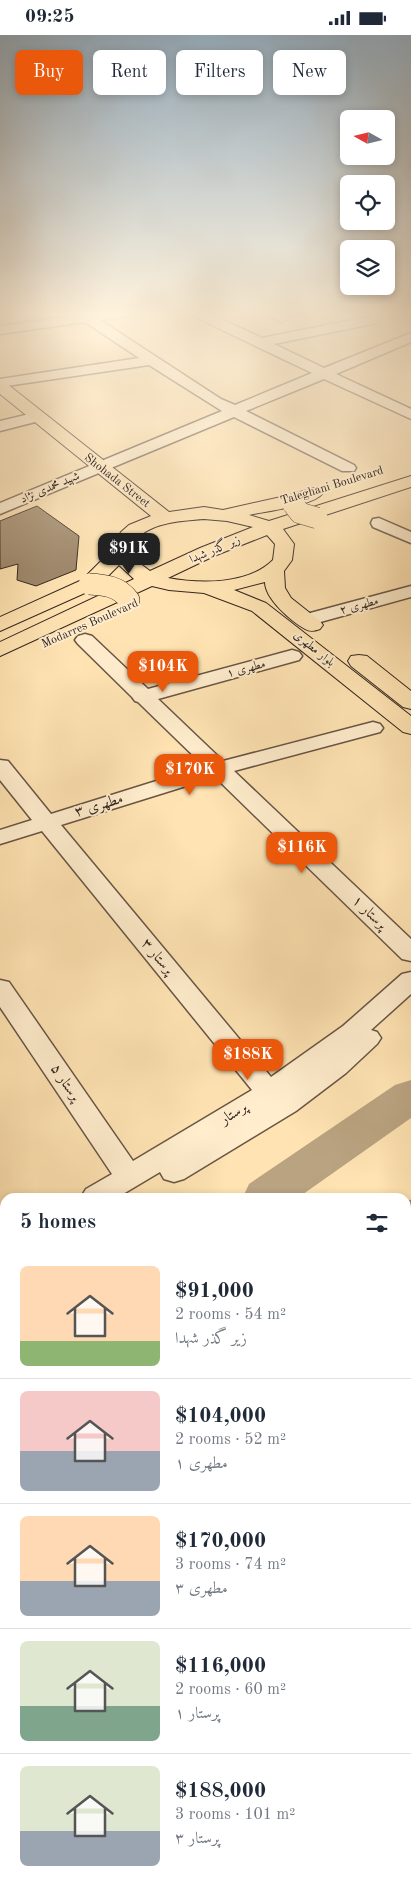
<!DOCTYPE html>
<meta charset="utf-8">
<style>
:root{--surface:#fff;--page:#f6f6f7;--text:#1f2937;--muted:#747a83;--line:#e0e1e3;--accent:#ea580c}
body{margin:0;font-family:"Old Standard TT",Amiri,serif;background:var(--page);color:var(--text);height:100vh;display:flex;flex-direction:column;font-size:19px;white-space:nowrap}
*{box-sizing:border-box;margin:0}
p{font-size:16px;color:var(--muted)}
.icon{flex:none;width:28px;height:28px;fill:none;stroke:currentColor;stroke-width:2;stroke-linecap:round;stroke-linejoin:round}
.map{position:relative;flex:1;overflow:hidden}
.sheet{position:absolute;left:0px;top:1158px;width:411px;height:696px;display:flex;flex-direction:column;background:var(--surface);border-radius:15px 15px 0 0;box-shadow:0 2px 8px #0003}
.sheet>*{flex:none}
.guide{position:absolute;left:15px;top:15px;width:381px;height:45px;display:flex;gap:10px}
.needle{width:32px;rotate:278deg}
.tools{position:absolute;left:340px;top:75px;display:grid;gap:10px}
.tools a{display:grid;place-items:center;width:55px;height:55px;border-radius:8px;background:var(--surface);box-shadow:0 2px 8px #0003;font-size:25px}
.price{position:absolute;translate:-50% -42px;padding:0 11px;border-radius:10px;background:var(--accent);color:#fff;font-size:16px;line-height:32px;filter:drop-shadow(0 1px 2px #0008)}
.price::after{content:'';position:absolute;left:50%;top:30px;width:15px;height:11px;margin-left:-8px;background:inherit;clip-path:polygon(0 0,100% 0,50% 100%)}
.price.current{background:#222;color:#fff}
ul{padding:0;list-style:none}
li{display:flex;align-items:center;gap:15px;height:125px;padding:0 20px}
li+li{border-top:1px solid var(--line)}
li span{display:grid;place-items:center;flex:none;width:140px;height:100px;border-radius:8px;color:#555}
li>.icon{margin-inline-start:auto}
span .icon{width:60px;height:60px;fill:#fffc;stroke-width:1}
li b{font-size:21px}
h2{display:flex;justify-content:space-between;align-items:center;height:60px;padding:0 20px;font-size:21px}
.pill{padding:0 18px;border-radius:8px;background:var(--surface);box-shadow:0 2px 8px #0003;font-size:18px;line-height:45px}
.pill.current{background:var(--accent);color:#fff}
.status{display:flex;justify-content:space-between;align-items:center;height:35px;padding:0 25px;background:var(--surface);direction:ltr}
.status svg{height:14px;fill:currentColor}
.map>svg:first-child{display:block}
</style>
<div class="status"><b>09:25</b><svg viewBox="0 0 49 12"><path d="M0 12V9h3v3zM5 12V6h3v6zM10 12V3h3v9zM15 12V0h3v12zM26 1h20v11H26zM47 4h2v5h-2z"/></svg></div>
<div class="map">
<svg width="411" height="1853" viewBox="0 0 411 1853">
<rect width="100%" height="100%" fill="#ffe3b2"/>
<filter id="stains"><feTurbulence type="fractalNoise" baseFrequency=".004" numOctaves="4"/><feColorMatrix values="0 0 0 0 .2 0 0 0 0 .09 0 0 0 0 .02 0 0 0 .5 -.17"/></filter>
<radialGradient id="worn" r=".72"><stop offset=".6" stop-color="#630" stop-opacity="0"/><stop offset="1" stop-color="#630" stop-opacity=".3"/></radialGradient>
<g fill="#ddc399" stroke="#89745d">
<path d="M411 1165V1500L406 1504V1168Z"/>
<path d="M5 1473V1802L0 1806V1477Z"/>
</g>
<g fill="none" stroke-linecap="round" stroke-linejoin="round">
<g fill="#baa381" fill-rule="evenodd">
<path d="M411 1045V1083L299 1162H243L249 1149 395 1050Z"/>
<path d="M5 1306V1351L0 1353V1308Z"/>
</g>
</g>
<path fill="#9e886c" stroke="#352621" d="M37 471 79 501 76 535 36 551 17 545 18 529 0 534V486Z"/>
<g fill="none" stroke-linecap="round" stroke-linejoin="round">
<g stroke="#685545" stroke-width="3">
<g id="minor">
<path d="M96 278H132L125 282 100 285 221 364 235 370 312 338 193 281 191 278H208L262 303 372 281 377 282 379 285 377 288 274 309 324 333 411 298V307L336 339 411 374V384L324 344 246 376 354 430 356 433 354 436H342L234 382 0 479V468L222 376 149 330 0 352V344L139 323 85 287 0 299V291Z"/>
<path d="M265 278H282L289 283 282 287 267 281Z"/>
<path d="M38 377 43 379 46 382 43 385 0 396V386Z"/>
<path d="M379 483 411 497V508L373 492 371 488 373 484Z"/>
<path d="M411 551V562L306 591 299 589 297 585 299 581Z"/>
<path d="M85 599 92 601 148 654 292 615 299 617 302 621 299 625 158 664 223 726 373 687 380 689 383 693 380 697 234 736 411 904V926L402 924 215 742 61 790 271 1042 343 991 402 939 411 937V959L371 995 377 997 381 1003 377 1009 346 1038 296 1076 184 1144 174 1147 164 1144 160 1137 118 1162H81L86 1154 112 1139 0 972V945L9 947 133 1126 252 1055 42 796 0 809V795L32 785 0 745V725L8 726 51 779 204 731 138 667 135 666 132 662 78 609 75 605 78 601Z"/>
<path d="M5 1222V1246L0 1248V1224Z"/>
<path d="M411 1522V1558L406 1560V1524Z"/>
<path d="M406 1776 411 1778V1829L406 1827Z"/>
<path d="M5 1819V1849H22L20 1853H0V1821Z"/>
<path d="M71 1849H113L114 1853H72Z"/>
</g>
</g>
<g stroke="#352621" stroke-width="2">
<g id="major">
<path d="M0 346 6 348 169 477 204 472 223 475 290 460 314 453 320 454 323 458C314 471 266 476 249 480L269 486 411 441V452L283 494 294 509 292 525 284 536 285 553 291 563 320 586 323 590 320 594C315 596 310 597 305 594 291 586 265 564 265 547L234 555 266 568 411 681V699L403 697 252 576 204 558 169 555 152 551 0 621V607L134 544 119 530 96 553 0 596V582L82 545 113 514 121 497 129 490 151 481 0 359ZM204 484 227 486 253 492 200 513 150 536 134 524 133 510C145 487 181 486 204 484ZM267 500 275 509 273 525C248 550 200 549 168 543L214 521Z"/>
<path d="M359 620 367 621 411 656V674L403 672 351 631 348 626 351 621Z"/>
</g>
</g>
<use href="#minor" fill="#ffedcd" fill-rule="evenodd"/>
<use href="#major" fill="#ffe3b2" fill-rule="evenodd"/>
<g stroke="#352621" stroke-width="22" stroke-linecap="butt">
<g id="major-bridge">
<path d="M293 469 300 478 317 483"/>
<path d="M89 549C105 550 119 551 129 565L128 570"/>
</g>
</g>
<use href="#major-bridge" stroke="#ffe3b2" stroke-width="21"/>
</g>
<linearGradient id="sky" x2="0" y2="1"><stop stop-color="#95adbf"/><stop offset="0.52" stop-color="#fff2dc"/><stop offset="1" stop-color="#fff2dc" stop-opacity="0"/></linearGradient>
<rect width="411" height="537" fill="url(#sky)"/>
<g text-anchor="middle" dominant-baseline="central" stroke-width="4" stroke-linejoin="round" paint-order="stroke">
<g font-size="12" fill="#352621" stroke="#ffedcd">
<text transform="translate(117 446) rotate(38)">Shohada Street</text>
<text transform="translate(332 451) rotate(-17)">Taleghani Boulevard</text>
<text transform="translate(50 453) rotate(-23)">شهید محمدی نژاد</text>
<text transform="translate(215 515) rotate(-23)">زیر گذر شهدا</text>
<text transform="translate(359 571) rotate(-15)">مطهری ۲</text>
<text transform="translate(90 589) rotate(-24)">Modarres Boulevard</text>
<text transform="translate(314 614) rotate(39)">بلوار مطهری</text>
<text transform="translate(246 634) rotate(-15)">مطهری ۱</text>
</g>
<g font-size="15" fill="#352621" stroke="#ffedcd">
<text transform="translate(99 771) rotate(-17)">مطهری ۳</text>
<text transform="translate(369 878) rotate(44)">پرستار ۱</text>
<text transform="translate(157 922) rotate(50)">پرستار ۳</text>
<text transform="translate(65 1048) rotate(56)">پرستار ۵</text>
<text transform="translate(234 1079) rotate(-32)">پرستار</text>
</g>
</g>
<rect width="100%" height="100%" filter="url(#stains)"/>
<rect width="100%" height="100%" fill="url(#worn)"/>
</svg>
<div class="tools">
<a><svg class="needle" viewBox="-14 -14 28 28"><path d="M0-13l5 13h-10z" fill="#e53935"/><path d="M0 13l5-13h-10z" fill="#747a83"/></svg></a>
<a><svg class="icon" aria-label="locate" viewBox="0 0 24 24"><circle cx="12" cy="12" r="6"/><path d="M12 2v4M12 18v4M2 12h4M18 12h4"/></svg></a>
<a><svg class="icon" aria-label="layers" viewBox="0 0 24 24"><path d="M12 4l9 5-9 5-9-5zM3 14l9 5 9-5"/></svg></a>
</div>
<b class="price current" style="left:129px;top:540px">$91K</b>
<b class="price" style="left:163px;top:658px">$104K</b>
<b class="price" style="left:190px;top:761px">$170K</b>
<b class="price" style="left:302px;top:839px">$116K</b>
<b class="price" style="left:248px;top:1046px">$188K</b>
<div class="guide">
<a class="pill current">Buy</a>
<a class="pill">Rent</a>
<a class="pill">Filters</a>
<a class="pill">New</a>
</div>
<section class="sheet">
<h2>5 homes<svg class="icon" aria-label="filters" viewBox="0 0 24 24"><path d="M4 7h16M4 17h16"/><circle cx="9" cy="7" r="2"/><circle cx="15" cy="17" r="2"/></svg></h2>
<ul>
<li><span style="background:linear-gradient(#ffd9b3 75%,#8fb573 0)"><svg class="icon" aria-label="home" viewBox="0 0 24 24"><path d="M3 11l9-7 9 7M6 9v11h12V9"/></svg></span><div><b>$91,000</b><p>2 rooms · 54 m²</p><p>زیر گذر شهدا</p></div></li>
<li><span style="background:linear-gradient(#f6c9c9 60%,#9aa5b1 0)"><svg class="icon" aria-label="home" viewBox="0 0 24 24"><path d="M3 11l9-7 9 7M6 9v11h12V9"/></svg></span><div><b>$104,000</b><p>2 rooms · 52 m²</p><p>مطهری ۱</p></div></li>
<li><span style="background:linear-gradient(#ffd9b3 65%,#9aa5b1 0)"><svg class="icon" aria-label="home" viewBox="0 0 24 24"><path d="M3 11l9-7 9 7M6 9v11h12V9"/></svg></span><div><b>$170,000</b><p>3 rooms · 74 m²</p><p>مطهری ۳</p></div></li>
<li><span style="background:linear-gradient(#dfe7d0 65%,#7fa58c 0)"><svg class="icon" aria-label="home" viewBox="0 0 24 24"><path d="M3 11l9-7 9 7M6 9v11h12V9"/></svg></span><div><b>$116,000</b><p>2 rooms · 60 m²</p><p>پرستار ۱</p></div></li>
<li><span style="background:linear-gradient(#dfe7d0 65%,#9aa5b1 0)"><svg class="icon" aria-label="home" viewBox="0 0 24 24"><path d="M3 11l9-7 9 7M6 9v11h12V9"/></svg></span><div><b>$188,000</b><p>3 rooms · 101 m²</p><p>پرستار ۳</p></div></li>
</ul>
</section>
</div>
